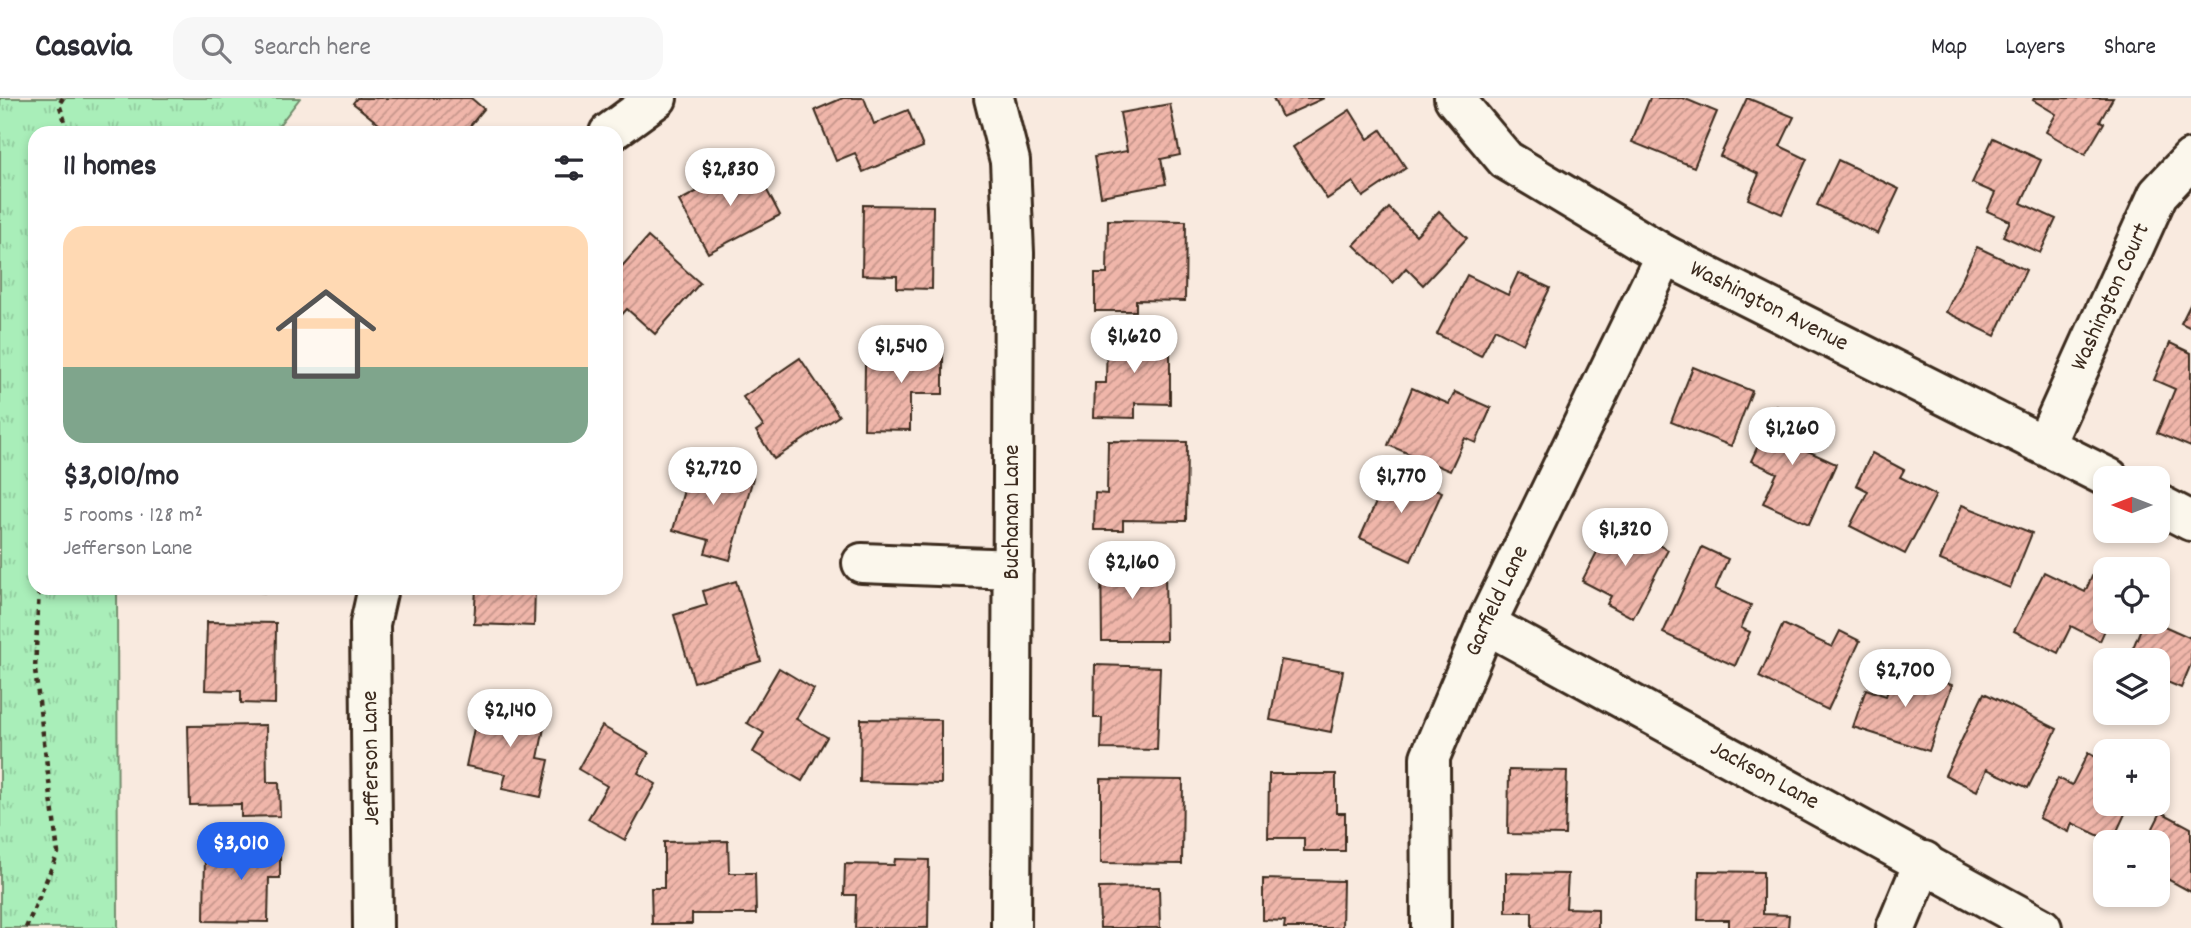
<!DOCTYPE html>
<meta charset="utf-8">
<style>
:root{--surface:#fff;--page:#f7f7f7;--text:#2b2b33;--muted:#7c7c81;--line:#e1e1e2;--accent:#2563eb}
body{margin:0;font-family:Dekko,sans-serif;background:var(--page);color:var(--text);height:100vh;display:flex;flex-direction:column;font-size:26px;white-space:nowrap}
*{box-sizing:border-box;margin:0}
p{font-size:23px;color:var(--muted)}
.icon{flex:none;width:38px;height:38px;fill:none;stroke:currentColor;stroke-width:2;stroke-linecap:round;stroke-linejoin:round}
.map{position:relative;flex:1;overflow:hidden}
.side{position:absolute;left:28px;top:28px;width:595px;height:469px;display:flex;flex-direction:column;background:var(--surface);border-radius:21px;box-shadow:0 4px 10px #0003}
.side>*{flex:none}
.needle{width:46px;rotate:270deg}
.controls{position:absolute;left:2093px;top:368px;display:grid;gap:14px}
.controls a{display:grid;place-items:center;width:77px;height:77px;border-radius:14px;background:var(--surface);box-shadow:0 4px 10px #0003;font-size:35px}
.price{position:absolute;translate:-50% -60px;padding:0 16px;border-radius:24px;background:#fff;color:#222;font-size:23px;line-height:46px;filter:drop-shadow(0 2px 4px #0008)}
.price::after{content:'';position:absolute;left:50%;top:42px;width:21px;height:16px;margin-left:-10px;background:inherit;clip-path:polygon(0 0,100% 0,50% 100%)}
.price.selected{background:var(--accent);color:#fff}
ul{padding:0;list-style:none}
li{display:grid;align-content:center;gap:14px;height:371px;padding:0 35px}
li+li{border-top:2px solid var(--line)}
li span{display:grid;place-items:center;height:217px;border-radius:21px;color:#555}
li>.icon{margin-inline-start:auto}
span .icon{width:126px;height:126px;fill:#fffc;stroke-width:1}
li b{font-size:30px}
h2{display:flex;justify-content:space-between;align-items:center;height:84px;padding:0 35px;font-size:30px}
header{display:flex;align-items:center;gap:42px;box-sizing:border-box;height:98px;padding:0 35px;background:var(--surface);border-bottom:2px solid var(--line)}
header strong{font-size:33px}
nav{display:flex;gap:38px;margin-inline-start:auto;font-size:24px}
.search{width:490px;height:63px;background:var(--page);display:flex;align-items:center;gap:18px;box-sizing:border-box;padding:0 24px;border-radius:21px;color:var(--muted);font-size:26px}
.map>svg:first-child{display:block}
</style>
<header>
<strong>Casavia</strong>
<div class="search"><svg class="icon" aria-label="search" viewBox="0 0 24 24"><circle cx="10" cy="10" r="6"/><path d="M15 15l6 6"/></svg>Search here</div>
<nav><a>Map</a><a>Layers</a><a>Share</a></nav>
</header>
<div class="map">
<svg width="2191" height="830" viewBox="0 0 2191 830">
<defs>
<pattern id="grass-tufts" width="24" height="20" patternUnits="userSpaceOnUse" patternTransform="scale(1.75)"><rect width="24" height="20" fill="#a9eeb9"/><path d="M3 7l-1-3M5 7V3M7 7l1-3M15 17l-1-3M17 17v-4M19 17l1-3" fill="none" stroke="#92cc9f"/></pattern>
<pattern id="building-hatch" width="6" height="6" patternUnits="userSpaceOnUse" patternTransform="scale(1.75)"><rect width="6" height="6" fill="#f0b6aa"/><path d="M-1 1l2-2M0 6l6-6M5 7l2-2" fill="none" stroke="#c4948a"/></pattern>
</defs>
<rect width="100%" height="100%" fill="#f9eadf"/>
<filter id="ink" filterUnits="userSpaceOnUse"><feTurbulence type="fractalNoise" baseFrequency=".0143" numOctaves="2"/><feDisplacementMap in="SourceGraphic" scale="14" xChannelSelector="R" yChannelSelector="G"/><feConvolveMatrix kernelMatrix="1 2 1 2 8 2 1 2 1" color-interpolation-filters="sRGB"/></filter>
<g filter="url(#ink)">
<path fill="url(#grass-tufts)" stroke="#728c6c" stroke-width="2" d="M0 0H300L273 35H35V490H117L118 830H0Z"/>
<g fill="url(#building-hatch)" stroke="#3b2a1e" stroke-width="2">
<path d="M357 0H471L484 11 464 35H390L353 5Z"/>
<path d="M843 0H864L874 26 908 12 923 49 863 74 855 55 836 63 815 12Z"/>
<path d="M1273 0H1324L1282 19Z"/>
<path d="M1650 0H1683L1717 14 1694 69 1632 44Z"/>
<path d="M1747 0 1794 19 1780 48 1807 61 1782 116 1748 101 1759 76 1720 58Z"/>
<path d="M2034 0H2113L2100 23 2104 25 2085 57 2046 34 2056 16 2033 2Z"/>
<path d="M1170 6 1180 57 1161 61 1166 86 1101 98 1094 59 1127 53 1120 15Z"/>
<path d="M1350 12 1368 41 1381 32 1406 70 1363 99 1353 84 1327 101 1293 49Z"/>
<path d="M1993 40 2041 62 2021 105 2056 121 2040 155 2003 138 2010 123 1987 113 1995 95 1972 85Z"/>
<path d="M1838 62 1899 91 1878 136 1817 107Z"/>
<path d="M752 64 780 117 708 155 679 103Z"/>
<path d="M863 107 933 108 932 191 897 190V178L862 177Z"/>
<path d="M1389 110 1416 137 1439 113 1467 140 1423 187 1406 170 1393 185 1354 147Z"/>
<path d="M1108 122 1186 123 1185 203 1136 202V213H1095V176H1107Z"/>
<path d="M648 139 700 185 655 236 627 211 618 221 616 220V175Z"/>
<path d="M1977 149 2026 172 1995 238 1946 214Z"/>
<path d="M1518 175 1550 190 1523 246 1495 231 1481 258 1437 236 1467 177 1508 197Z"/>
<path d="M2191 205V230L2181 225Z"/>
<path d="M1107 236 1170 237V306L1135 305V320L1094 319 1095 285H1106Z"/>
<path d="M2170 245 2191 255V349L2157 335 2175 291 2154 282Z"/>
<path d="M890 247 943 248V296H910V332L864 331 865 267H890Z"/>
<path d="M800 260 839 318 774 361 756 333 763 328 743 299Z"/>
<path d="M1693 269 1752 293 1731 348 1671 324Z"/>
<path d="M1412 290 1449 306 1455 294 1491 310 1476 345 1465 340 1450 373 1388 347Z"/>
<path d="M1776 308 1810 324 1799 349 1836 366 1809 426 1763 405 1777 375 1751 363Z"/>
<path d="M1108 343 1187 344 1186 423 1123 422V432H1094L1095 395 1107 396Z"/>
<path d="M1872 355 1904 372 1900 379 1936 397 1905 456 1850 428 1868 393 1856 387Z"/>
<path d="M692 363 753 380 730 462 705 455 709 442 673 432Z"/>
<path d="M1391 371 1442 394 1411 463 1360 440Z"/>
<path d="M1962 407 2032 435 2010 490 1940 462Z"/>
<path d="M1613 423 1668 452 1633 520 1607 506 1611 498 1582 483Z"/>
<path d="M1702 449 1728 461 1715 491 1751 507 1741 530 1750 534 1735 568 1663 535Z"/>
<path d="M1136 456V472L1165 471 1166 543H1102L1101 457Z"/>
<path d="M2095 472 2105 478V523H2109L2100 543 2071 528 2058 555 2014 533 2044 474 2085 494Z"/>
<path d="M736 483 761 563 694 584 674 517 707 507 703 493Z"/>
<path d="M243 490H276L275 495 242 493Z"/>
<path d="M476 490H535L534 528 474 526Z"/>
<path d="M2144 523H2153L2191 540V566L2181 590 2158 580V562H2128Z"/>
<path d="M207 524 276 525 275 606 241 605V593L205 592Z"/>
<path d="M1783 526 1832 549 1840 533 1860 543 1828 612 1759 579Z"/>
<path d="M1281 562 1343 573 1331 634 1270 622Z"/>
<path d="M1095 567 1160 569 1157 652 1101 651 1102 620H1094Z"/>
<path d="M1897 567 1952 587 1929 653 1853 629 1866 591 1886 598Z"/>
<path d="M779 570 814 591 796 621 827 639 802 683 753 654 764 635 747 625Z"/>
<path d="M1984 595 2057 631 2028 690 1987 671 1977 693 1945 677Z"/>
<path d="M479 607 546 620 538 660 549 662 541 699 502 691 506 676 466 668Z"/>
<path d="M861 621 941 622V686L860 684Z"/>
<path d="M266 627 267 684H279L280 718 241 719V706L190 707 188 628Z"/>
<path d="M602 628 649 655 638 675 656 686 625 742 588 721 607 688 578 671Z"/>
<path d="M2088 655 2105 664V705H2130L2112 744 2072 725 2069 734 2039 720 2058 680 2072 687Z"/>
<path d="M1509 672 1567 673 1565 737 1508 736Z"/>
<path d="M1269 676H1336V715H1345V753H1304V740H1268Z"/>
<path d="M1101 681 1183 682 1182 766 1101 765Z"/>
<path d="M2161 714 2191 730V794L2158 776V744H2146Z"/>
<path d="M242 742H280V780H269L268 824 204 823 205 755 242 756Z"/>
<path d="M728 743 729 775H755L756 816H692V826H652L651 790H664V744Z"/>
<path d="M895 761 929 762 928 830H855L856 797H844L845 766 894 767Z"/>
<path d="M1699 773 1763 774V816L1789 817 1788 830H1729V822H1698Z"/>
<path d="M1506 775 1568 776 1566 810 1598 811V830H1532V814H1506Z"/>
<path d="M1263 781 1343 783 1342 830H1284L1285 823 1263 822Z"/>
<path d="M1159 789 1160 830H1100L1099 790Z"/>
</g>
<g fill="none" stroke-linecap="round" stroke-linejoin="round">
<g stroke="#3b2a1e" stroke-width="44">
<g id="street">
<path d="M994 0 1010 63 1014 155 1011 830"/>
<path id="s1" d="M1454 0 1506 62 1665 157 2109 380"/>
<path d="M609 35 657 0"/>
<path id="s2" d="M2045 346 2158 96 2191 61"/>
<path d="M2158 406 2191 423"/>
<path d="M862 465 1013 471"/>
<path id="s3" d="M1486 526 2042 830"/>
<path d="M373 830 370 526 378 490"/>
<path id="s4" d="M1431 830 1430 659 1486 526 1665 157"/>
<path d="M1896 830 1924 763"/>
</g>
</g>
<g stroke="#3b2a1e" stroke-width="4.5" stroke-dasharray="5 5" stroke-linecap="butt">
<path d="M63 0 59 6 69 35"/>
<path d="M26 830 58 755 35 572 39 490"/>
</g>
<use href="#street" stroke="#fbf7ec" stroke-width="38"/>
</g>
</g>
<g text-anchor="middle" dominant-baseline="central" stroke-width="7" stroke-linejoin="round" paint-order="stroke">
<g font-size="24" fill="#3b2a1e" stroke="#fbf7ec">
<text stroke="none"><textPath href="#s2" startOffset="161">Washington Court</textPath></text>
<text stroke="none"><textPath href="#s1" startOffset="382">Washington Avenue</textPath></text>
<text transform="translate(1013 414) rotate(-90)">Buchanan Lane</text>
<text stroke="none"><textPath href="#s4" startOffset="341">Garfield Lane</textPath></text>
<text transform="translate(372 660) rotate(-91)">Jefferson Lane</text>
<text stroke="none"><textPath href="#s3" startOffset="317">Jackson Lane</textPath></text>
</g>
</g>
</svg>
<div class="controls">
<a><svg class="needle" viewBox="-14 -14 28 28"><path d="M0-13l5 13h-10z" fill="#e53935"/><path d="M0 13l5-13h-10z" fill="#7c7c81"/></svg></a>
<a><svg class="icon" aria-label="locate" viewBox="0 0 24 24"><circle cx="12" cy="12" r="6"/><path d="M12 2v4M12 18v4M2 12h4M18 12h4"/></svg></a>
<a><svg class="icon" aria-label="layers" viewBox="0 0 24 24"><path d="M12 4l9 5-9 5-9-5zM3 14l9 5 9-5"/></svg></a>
<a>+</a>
<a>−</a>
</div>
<b class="price" style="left:730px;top:110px">$2,830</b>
<b class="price" style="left:1134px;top:277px">$1,620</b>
<b class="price" style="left:901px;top:287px">$1,540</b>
<b class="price" style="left:1792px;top:369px">$1,260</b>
<b class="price" style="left:713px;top:409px">$2,720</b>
<b class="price" style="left:1401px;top:417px">$1,770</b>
<b class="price" style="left:1625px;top:470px">$1,320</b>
<b class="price" style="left:1132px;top:503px">$2,160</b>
<b class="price" style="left:1905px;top:611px">$2,700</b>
<b class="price" style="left:510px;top:651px">$2,140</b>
<b class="price selected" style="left:241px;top:784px">$3,010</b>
<section class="side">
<h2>11 homes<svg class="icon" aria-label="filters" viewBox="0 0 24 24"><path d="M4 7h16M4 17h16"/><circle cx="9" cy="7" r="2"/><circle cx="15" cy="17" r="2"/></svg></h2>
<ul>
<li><span style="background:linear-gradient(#ffd9b3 65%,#7fa58c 0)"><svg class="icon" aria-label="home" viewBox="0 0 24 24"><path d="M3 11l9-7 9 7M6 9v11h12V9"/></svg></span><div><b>$3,010/mo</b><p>5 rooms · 128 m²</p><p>Jefferson Lane</p></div></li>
</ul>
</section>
</div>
